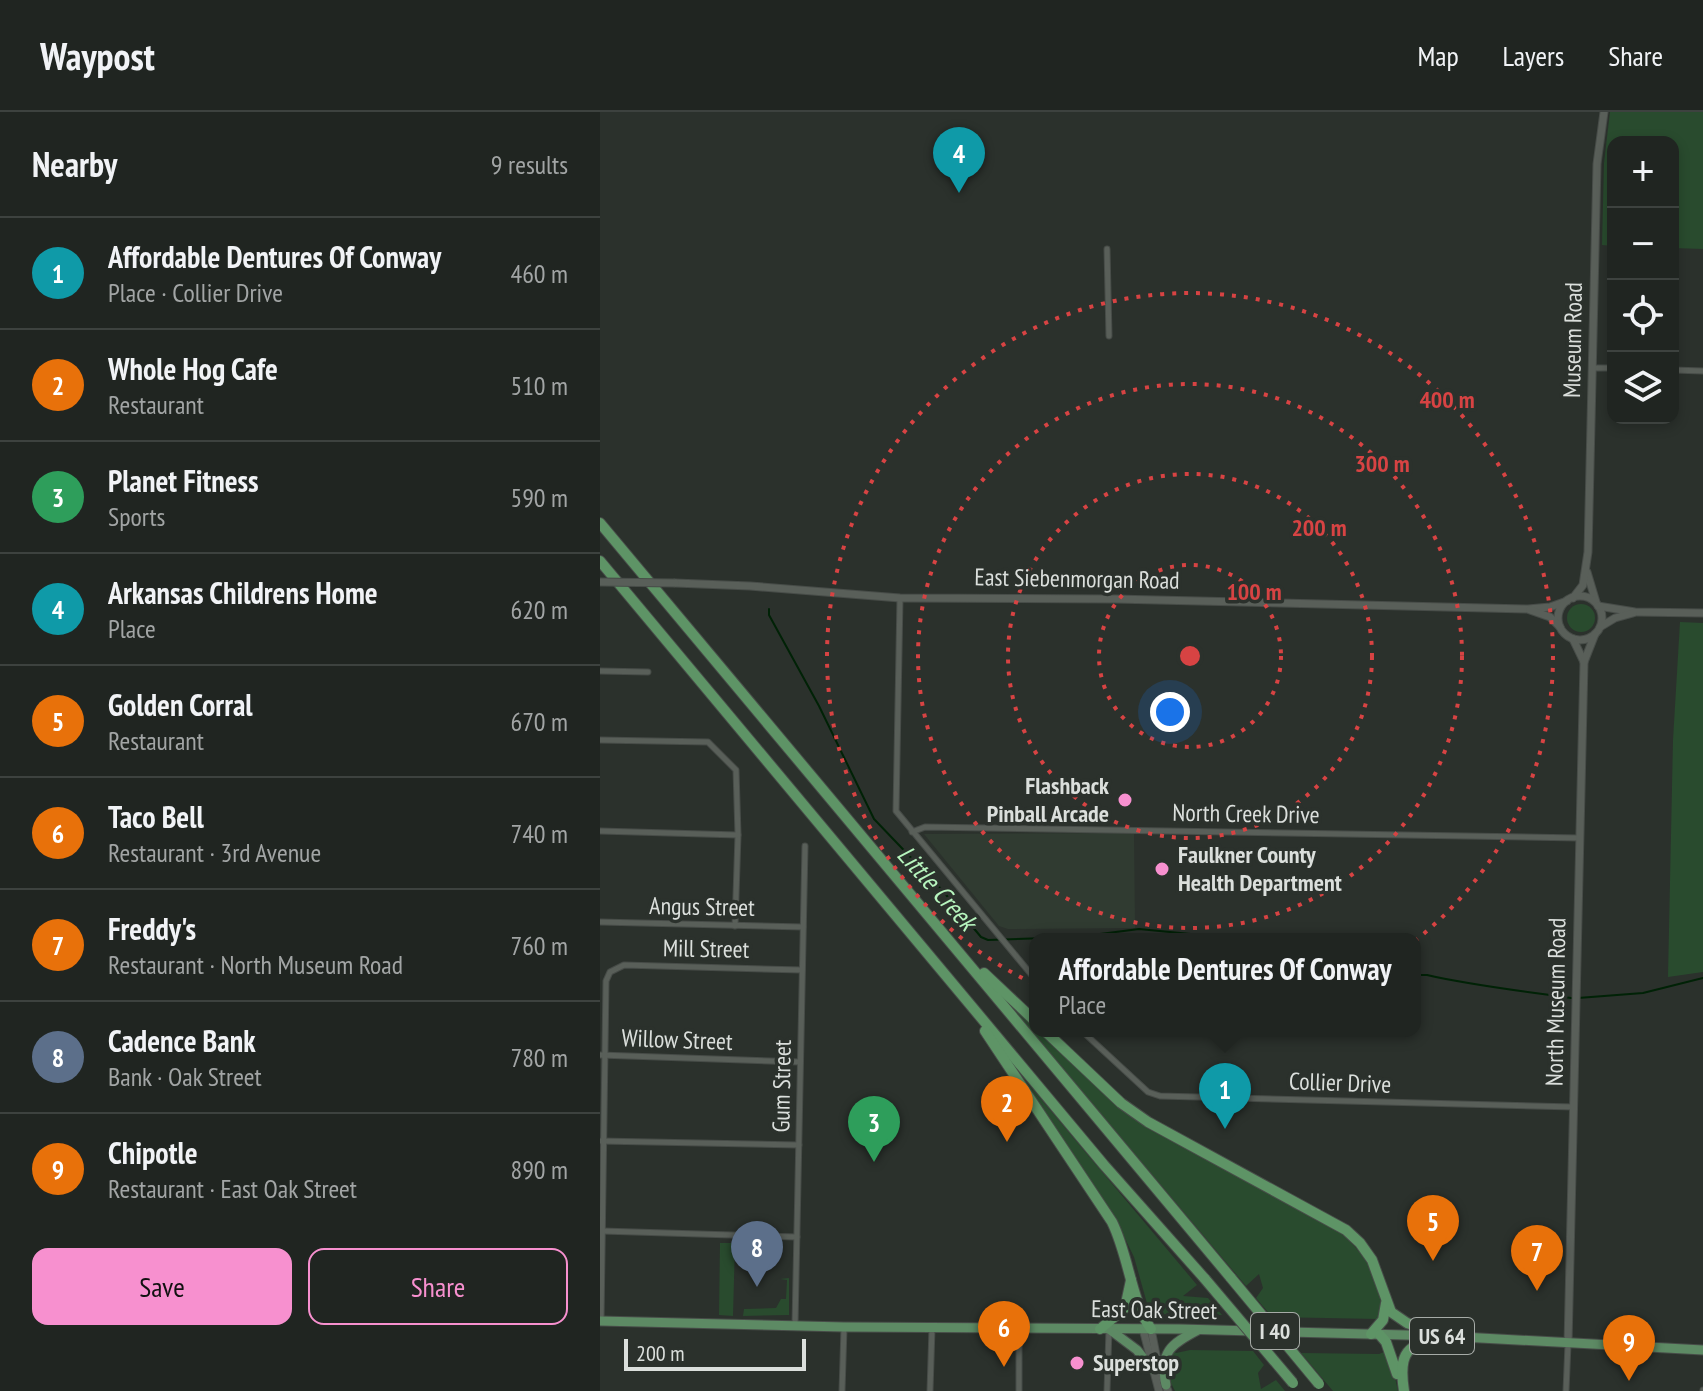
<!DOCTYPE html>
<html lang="en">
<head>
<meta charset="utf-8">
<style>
	body { margin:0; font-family:"PT Sans Narrow",sans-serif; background:#282d2a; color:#f1f3f6 }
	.controls { position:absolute; right:24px; top:24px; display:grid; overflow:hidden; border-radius:16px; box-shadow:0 4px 12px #0003 }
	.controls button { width:72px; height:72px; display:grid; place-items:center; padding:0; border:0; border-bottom:2px solid #3d423f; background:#202521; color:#f1f3f6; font:40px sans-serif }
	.scale { position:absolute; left:24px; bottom:20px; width:182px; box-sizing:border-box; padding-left:8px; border:4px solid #dbdfdc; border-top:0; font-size:22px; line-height:28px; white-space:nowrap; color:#dbdfdc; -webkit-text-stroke:6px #2b312c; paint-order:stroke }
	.you { position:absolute; left:570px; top:600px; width:28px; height:28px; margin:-20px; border:6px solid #fff; border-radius:50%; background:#1a73e8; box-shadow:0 0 0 12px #1a73e833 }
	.badge { display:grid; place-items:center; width:52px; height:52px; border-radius:50%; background:#f790cf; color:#fff; font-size:26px; font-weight:700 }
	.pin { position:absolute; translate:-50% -66px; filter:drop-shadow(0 2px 4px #0008) }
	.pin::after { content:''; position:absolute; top:42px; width:28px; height:24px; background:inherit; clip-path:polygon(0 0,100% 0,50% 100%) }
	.popup { position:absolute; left:429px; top:821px; width:392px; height:104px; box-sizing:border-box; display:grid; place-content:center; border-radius:16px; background:#202521; filter:drop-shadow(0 2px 6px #0005); font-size:26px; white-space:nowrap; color:#a2a5a5 }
	.popup b { font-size:30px; color:#f1f3f6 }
	.popup::after { content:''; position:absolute; left:50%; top:100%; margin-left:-16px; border:16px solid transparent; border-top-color:#202521 }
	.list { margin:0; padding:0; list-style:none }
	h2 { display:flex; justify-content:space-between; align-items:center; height:104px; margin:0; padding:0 32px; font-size:34px }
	h2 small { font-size:26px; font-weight:400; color:#a2a5a5 }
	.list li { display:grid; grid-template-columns:52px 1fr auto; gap:24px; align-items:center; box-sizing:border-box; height:112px; padding:0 32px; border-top:2px solid #3d423f }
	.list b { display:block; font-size:30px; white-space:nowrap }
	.list p { margin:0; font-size:26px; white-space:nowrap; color:#a2a5a5 }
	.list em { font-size:26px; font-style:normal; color:#a2a5a5 }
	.actions { display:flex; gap:16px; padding:24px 32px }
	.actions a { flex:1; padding:18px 0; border:2px solid #f790cf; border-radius:16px; text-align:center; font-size:28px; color:#f790cf }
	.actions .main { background:#f790cf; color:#111 }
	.icon { flex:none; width:44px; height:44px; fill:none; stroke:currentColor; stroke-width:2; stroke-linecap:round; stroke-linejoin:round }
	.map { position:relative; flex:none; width:1103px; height:1279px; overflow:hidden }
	header { display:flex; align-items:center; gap:48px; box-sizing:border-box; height:112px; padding:0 40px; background:#202521; border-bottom:2px solid #3d423f }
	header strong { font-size:38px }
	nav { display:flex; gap:44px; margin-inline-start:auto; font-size:28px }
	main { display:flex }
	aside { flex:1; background:#202521 }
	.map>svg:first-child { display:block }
</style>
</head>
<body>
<header>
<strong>Waypost</strong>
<nav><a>Map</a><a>Layers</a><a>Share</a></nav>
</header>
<main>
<aside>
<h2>Nearby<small>9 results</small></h2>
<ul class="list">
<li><span class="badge" style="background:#0f9aa8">1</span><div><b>Affordable Dentures Of Conway</b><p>Place · Collier Drive</p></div><em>460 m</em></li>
<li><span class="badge" style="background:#e8710a">2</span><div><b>Whole Hog Cafe</b><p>Restaurant</p></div><em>510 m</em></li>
<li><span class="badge" style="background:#2e9e5b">3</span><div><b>Planet Fitness</b><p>Sports</p></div><em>590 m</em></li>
<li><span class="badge" style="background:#0f9aa8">4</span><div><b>Arkansas Childrens Home</b><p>Place</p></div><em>620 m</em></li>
<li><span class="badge" style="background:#e8710a">5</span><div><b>Golden Corral</b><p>Restaurant</p></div><em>670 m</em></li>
<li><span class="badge" style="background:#e8710a">6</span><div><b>Taco Bell</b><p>Restaurant · 3rd Avenue</p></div><em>740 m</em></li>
<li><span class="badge" style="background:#e8710a">7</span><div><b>Freddy's</b><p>Restaurant · North Museum Road</p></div><em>760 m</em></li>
<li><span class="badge" style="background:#5c6f8a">8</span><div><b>Cadence Bank</b><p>Bank · Oak Street</p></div><em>780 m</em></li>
<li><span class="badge" style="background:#e8710a">9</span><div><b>Chipotle</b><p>Restaurant · East Oak Street</p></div><em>890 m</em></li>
</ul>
<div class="actions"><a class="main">Save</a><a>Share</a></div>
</aside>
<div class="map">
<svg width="1103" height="1279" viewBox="0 0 1103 1279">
	<rect width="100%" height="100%" fill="#2b312c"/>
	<polygon fill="#303b31" points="534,721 535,816 408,817 399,814 324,722"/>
	<g fill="#294b2e">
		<polygon points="1010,0 1103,0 1103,137 1073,136 1073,30 1013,30 1013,134 1002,133 1004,51"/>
		<circle cx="981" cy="506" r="14"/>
		<polygon points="1080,510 1103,511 1103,860 1068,865 1073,628"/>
		<path d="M402,885L435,916V919H438L510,987L547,1016L732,1114C760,1135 788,1169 779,1207L672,1205L656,1186L663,1176L659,1162L646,1174Z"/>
		<polygon points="410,950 597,1173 583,1184 608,1186 622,1203 550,1202 534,1145 515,1106 479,1056"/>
		<polygon points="120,1131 135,1131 133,1204 119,1203"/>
		<polygon points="189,1166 189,1203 143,1204 144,1197 176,1196 181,1187 186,1187 187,1168 180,1167"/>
		<path d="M572,1237L576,1241L590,1238L653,1239L664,1253L658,1261L661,1277L676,1268L685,1279H575C568,1267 564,1249 572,1237Z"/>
		<polygon points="789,1238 798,1279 733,1279 701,1241 779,1242"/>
	</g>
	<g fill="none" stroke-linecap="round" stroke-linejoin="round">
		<g stroke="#002206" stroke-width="2">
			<polyline points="169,497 169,503 219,594 274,707 342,778 381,825 388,828 477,825 539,817 642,827"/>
			<path d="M815,863H827C875,874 923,879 971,886"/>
			<polyline points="978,886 1043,881 1103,866"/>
		</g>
		<defs>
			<g id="minor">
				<polyline points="507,137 509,224"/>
				<polyline points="992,256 1013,256"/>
				<polyline points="1073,258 1103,259"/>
				<polyline points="300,486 296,699 435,867"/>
				<polyline points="0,559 48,560"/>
				<polyline points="0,628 108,630 136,658 138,723 135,814"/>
				<polyline points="0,719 138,723"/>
				<polyline points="312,720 325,715 980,726"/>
				<polyline points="0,810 203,815"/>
				<polyline points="482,919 548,980 560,984 974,995"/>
				<polyline points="0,943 200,950"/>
				<polyline points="0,1029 199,1033"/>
				<polyline points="2,1119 197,1125"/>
				<polyline points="1,1208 6,869 10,860 24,853 202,858"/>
				<polyline points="195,1213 205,734"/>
				<polyline points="242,1279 244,1216"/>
				<polyline points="330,1279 332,1216"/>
				<polyline points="419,1279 419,1217"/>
				<polyline points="507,1279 509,1217"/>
				<polyline points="966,1279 968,1232"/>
				<polyline points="1103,1279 1103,1278"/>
			</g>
			<g id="tertiary">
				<polyline points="987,460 996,490"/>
				<polyline points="75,471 150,474 300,486 515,487 928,497 950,495 967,489"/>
				<circle cx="980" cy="506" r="22"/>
				<polyline points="973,486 983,473 988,440 997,52 1004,0"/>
				<polyline points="998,494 1035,500 1103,501"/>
				<polyline points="930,498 950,505 960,515"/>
				<polyline points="1000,515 1015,506 1033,501"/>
				<polyline points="973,527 984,550"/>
				<polyline points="543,1217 559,1279"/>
				<polyline points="551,1217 559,1258 568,1279"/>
				<polyline points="968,1232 984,550 995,522"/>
			</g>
			<g id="trunk">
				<polyline points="0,1209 244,1215 580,1217 844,1224 1103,1238"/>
				<polyline points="509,1217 537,1238 552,1257"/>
				<path d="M566,1273C559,1240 571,1232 598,1218"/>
			</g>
			<g id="motorway">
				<polyline points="0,411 631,1166"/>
				<polyline points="0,449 504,1053 605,1167"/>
				<polyline points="384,861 435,909"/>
				<path d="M385,919L512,1110C529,1144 531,1189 551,1217"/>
				<polyline points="445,919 521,991 548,1010 746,1118 760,1131 772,1148 791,1200 807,1211 844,1224"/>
				<polyline points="500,1217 525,1196 531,1168"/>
				<polyline points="771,1222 783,1208 786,1191"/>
				<polyline points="780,1223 786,1230 797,1262"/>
				<path d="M804,1279C798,1240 806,1233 844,1224"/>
			</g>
		</defs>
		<use href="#minor" stroke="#474c48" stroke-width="7"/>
		<use href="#tertiary" stroke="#474c48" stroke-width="9"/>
		<use href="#trunk" stroke="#474c48" stroke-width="11"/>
		<use href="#motorway" stroke="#474c48" stroke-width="12"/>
		<use href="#minor" stroke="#595f59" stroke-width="5"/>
		<use href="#tertiary" stroke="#595f59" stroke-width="7"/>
		<use href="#trunk" stroke="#5d8a64" stroke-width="9"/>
		<use href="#motorway" stroke="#5e9466" stroke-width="10"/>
		<defs>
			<polyline id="tertiary-bridge" points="0,470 75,471"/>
			<g id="motorway-bridge">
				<polyline points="631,1166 719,1272"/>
				<polyline points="605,1167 693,1271"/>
			</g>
		</defs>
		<use href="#tertiary-bridge" stroke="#474c48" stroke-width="9" stroke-linecap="butt"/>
		<use href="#motorway-bridge" stroke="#474c48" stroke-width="12" stroke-linecap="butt"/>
		<use href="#tertiary-bridge" stroke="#595f59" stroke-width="7"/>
		<use href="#motorway-bridge" stroke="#5e9466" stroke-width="10"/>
	</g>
	<g fill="none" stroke="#d74343" stroke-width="4" stroke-dasharray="4 8">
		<circle cx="590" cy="544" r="91"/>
		<circle cx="590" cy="544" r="182"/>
		<circle cx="590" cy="544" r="272"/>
		<circle cx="590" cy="544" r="363"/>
	</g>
	<g fill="#f790cf" stroke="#2b312c" stroke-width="3">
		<circle cx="525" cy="688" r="8"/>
		<circle cx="562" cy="757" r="8"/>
		<circle cx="477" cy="1251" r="8"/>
	</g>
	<g text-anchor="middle" stroke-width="7" stroke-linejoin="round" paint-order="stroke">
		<g fill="#2b312c" stroke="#a6aba7" stroke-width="2">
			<rect x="651" y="1201" width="48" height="36" rx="6"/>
			<rect x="810" y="1206" width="64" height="36" rx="6"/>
		</g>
		<g font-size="22" font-weight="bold" fill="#dbdfdc">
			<text x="675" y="1227">I 40</text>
			<text x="842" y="1232">US 64</text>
		</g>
		<g font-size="24" fill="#dbdfdc" stroke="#2b312c">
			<text transform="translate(973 228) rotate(-89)" y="8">Museum Road</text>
			<text transform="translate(477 467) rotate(1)" y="8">East Siebenmorgan Road</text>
			<text transform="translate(646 702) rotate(1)" y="8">North Creek Drive</text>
			<text transform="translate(102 795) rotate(1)" y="8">Angus Street</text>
			<text transform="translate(106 837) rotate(1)" y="8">Mill Street</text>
			<text transform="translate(956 890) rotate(-89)" y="8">North Museum Road</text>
			<text transform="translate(77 928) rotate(2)" y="8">Willow Street</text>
			<text transform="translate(740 971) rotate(2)" y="8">Collier Drive</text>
			<text transform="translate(182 974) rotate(-89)" y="8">Gum Street</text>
			<text transform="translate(554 1198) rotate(1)" y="8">East Oak Street</text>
		</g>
		<g font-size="24" font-weight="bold" fill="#dbdfdc" stroke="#2b312c" text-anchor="start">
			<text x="509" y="682" text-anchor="end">Flashback<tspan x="509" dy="28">Pinball Arcade</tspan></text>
			<text x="578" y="751">Faulkner County<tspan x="578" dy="28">Health Department</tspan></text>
			<text x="493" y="1259">Superstop</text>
		</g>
		<g font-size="26" font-style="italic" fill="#b7f5be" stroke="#2b312c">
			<text transform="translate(337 776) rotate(48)" y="9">Little Creek</text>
		</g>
	</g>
	<circle cx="590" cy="544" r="12" fill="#d74343" stroke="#2b312c" stroke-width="4"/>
	<g font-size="24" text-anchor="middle" font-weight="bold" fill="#d74343" stroke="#2b312c" stroke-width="7" stroke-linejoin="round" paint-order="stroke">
		<text x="847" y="296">400 m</text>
		<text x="782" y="360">300 m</text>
		<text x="719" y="424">200 m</text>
		<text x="654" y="488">100 m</text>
	</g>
</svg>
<div class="controls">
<button>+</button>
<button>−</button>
<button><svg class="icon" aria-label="locate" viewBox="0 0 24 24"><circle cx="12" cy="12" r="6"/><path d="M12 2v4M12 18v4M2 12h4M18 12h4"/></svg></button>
<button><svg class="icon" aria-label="layers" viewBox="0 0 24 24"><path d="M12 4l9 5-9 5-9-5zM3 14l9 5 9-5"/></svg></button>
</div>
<div class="scale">200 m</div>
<div class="you"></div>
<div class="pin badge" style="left:625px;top:1017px;background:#0f9aa8">1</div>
<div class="popup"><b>Affordable Dentures Of Conway</b>Place</div>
<div class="pin badge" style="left:407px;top:1030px;background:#e8710a">2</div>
<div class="pin badge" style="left:274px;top:1050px;background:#2e9e5b">3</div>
<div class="pin badge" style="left:359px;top:81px;background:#0f9aa8">4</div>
<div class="pin badge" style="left:833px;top:1149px;background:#e8710a">5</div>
<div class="pin badge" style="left:404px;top:1255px;background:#e8710a">6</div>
<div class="pin badge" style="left:937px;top:1179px;background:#e8710a">7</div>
<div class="pin badge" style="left:157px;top:1175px;background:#5c6f8a">8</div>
<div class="pin badge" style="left:1029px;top:1269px;background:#e8710a">9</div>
</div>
</main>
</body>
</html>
